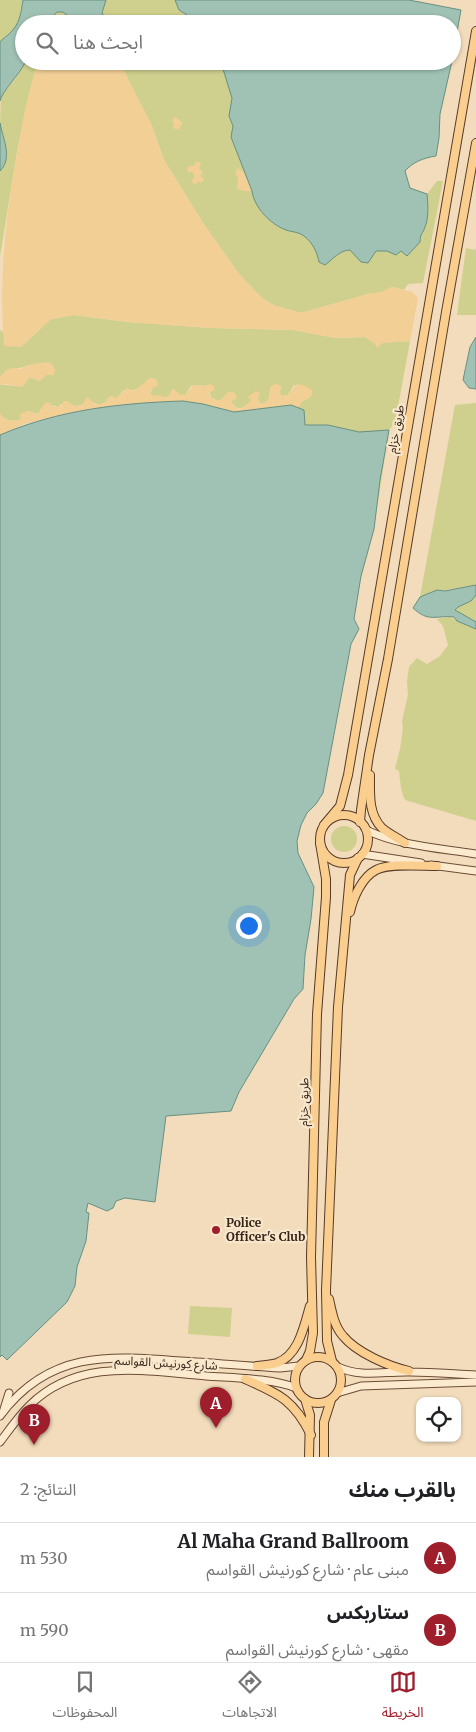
<!DOCTYPE html>
<html lang="ar">
<head>
<meta charset="utf-8">
<style>
	body { margin:0; font-family:Merriweather,"Noto Sans Arabic",serif; background:#f2f2f2; color:#202124; direction:rtl }
	.controls { position:absolute; right:15px; bottom:15px; display:grid; overflow:hidden; border-radius:10px; box-shadow:0 1px 4px #0004 }
	.controls button { width:45px; height:45px; display:grid; place-items:center; padding:0; border:0; border-bottom:1px solid #e0e0e0; background:#fff; color:#202124; font:25px sans-serif }
	.you { position:absolute; left:248px; top:925px; width:18px; height:18px; margin:-12px; border:4px solid #fff; border-radius:50%; background:#1a73e8; box-shadow:0 0 0 8px #1a73e833 }
	.badge { display:grid; place-items:center; width:32px; height:32px; border-radius:50%; background:#9e1e2c; color:#fff; font-size:16px; font-weight:700 }
	.pin { position:absolute; translate:-50% -41px; filter:drop-shadow(0 1px 2px #0008) }
	.pin::after { content:''; position:absolute; top:26px; width:18px; height:15px; background:inherit; clip-path:polygon(0 0,100% 0,50% 100%) }
	.list { margin:0; padding:0; list-style:none }
	h2 { display:flex; justify-content:space-between; align-items:center; height:65px; margin:0; padding:0 20px; font-size:21px }
	h2 small { font-size:16px; font-weight:400; color:#757577 }
	.list li { display:grid; grid-template-columns:32px 1fr auto; gap:15px; align-items:center; box-sizing:border-box; height:70px; padding:0 20px; border-top:1px solid #e0e0e0 }
	.list b { display:block; font-size:19px; white-space:nowrap }
	.list p { margin:0; font-size:16px; white-space:nowrap; color:#757577 }
	.list em { font-size:16px; font-style:normal; color:#757577 }
	.icon { flex:none; width:28px; height:28px; fill:none; stroke:currentColor; stroke-width:2; stroke-linecap:round; stroke-linejoin:round }
	.map { position:relative; flex:none; width:476px; height:1457px; overflow:hidden; direction:ltr }
	.search { position:absolute; background:#fff; box-shadow:0 1px 4px #0004; left:15px; right:15px; top:15px; height:55px; display:flex; align-items:center; gap:12px; box-sizing:border-box; padding:0 18px; border-radius:28px; color:#757577; font-size:19px }
	.sheet { height:205px; background:#fff }
	nav { display:flex; justify-content:space-around; align-items:center; box-sizing:border-box; height:70px; border-top:1px solid #e0e0e0; background:#fff; font-size:14px; color:#757577 }
	nav a { display:grid; justify-items:center; gap:2px }
	nav .on { color:#9e1e2c }
	.map>svg:first-child { display:block }
</style>
</head>
<body>
<div class="map">
<svg width="476" height="1457" viewBox="0 0 476 1457">
	<rect width="100%" height="100%" fill="#f2dcbb"/>
	<g fill="#cfd08e">
		<path d="M0,0H23C21,13 20,24 9,34C6,37 3,38 0,42Z"/>
		<path d="M106,0H200L190,24H134L130,20C116,23 112,29 102,13Z"/>
		<polygon points="57,12 63,12 78,24 46,24"/>
		<polygon points="26,61 38,61 18,146 0,257 0,171 2,169 5,142 0,123 1,96 15,79"/>
		<path d="M111,61H241L395,191L452,61L440,114L439,138L436,156C423,158 413,162 405,171L410,188L427,194L437,181H443L423,283L408,284L404,290L392,287L382,292L368,294L301,313L273,305L261,297L239,274L203,223L164,160L152,126L122,67Z"/>
		<polygon points="476,247 476,315 457,315 466,248 475,250"/>
		<path d="M74,315L128,322L210,328L293,330L336,338L365,337L374,343L410,341L395,423L389,430L374,529L360,582L356,605L0,435L234,412L302,402C306,397 312,400 312,391L294,385L288,395L281,396L277,384L270,387C270,395 270,402 261,404L258,399V398L248,397L251,400C246,408 237,413 231,401L233,399L226,394C223,402 218,402 211,397L208,385L205,386L200,385L191,386L185,395C173,394 160,402 150,394L153,387L148,379C142,388 134,392 124,390L117,398H108L106,402L99,405L92,402L77,406L63,403L58,407L45,403L38,414L28,411L23,414L21,420C13,422 5,421 0,414V385C7,384 15,387 21,386C25,385 27,379 30,377L37,380L43,378L46,374L28,365C15,372 11,364 0,377V330L21,347L51,319Z"/>
		<path d="M476,403V585C457,589 438,590 420,597L455,405Z"/>
		<polygon points="476,595 476,622 455,611 458,607 471,601"/>
		<path d="M450,617L476,629V821L405,800C401,792 400,781 399,771L395,769L400,749L403,728L402,721L408,695L407,681L409,667L417,658L427,664L440,656L448,645L443,626L437,619Z"/>
		<circle cx="344" cy="839" r="13"/>
		<polygon points="190,1306 232,1308 230,1337 188,1334"/>
	</g>
	<g fill="#f1cf95">
		<path d="M38,61H111L122,67L152,126L164,160L203,223L239,274L261,297L273,305L301,313L368,294L381,292L392,287L412,292L418,298L410,341L383,343L377,348L374,343L365,337L336,338L293,330L210,328L128,322L74,315L51,319L21,347L4,346C0,295 3,242 11,191C18,148 24,103 38,61Z"/>
		<polygon points="175,117 182,122 182,124 178,130 173,128 174,124 172,120"/>
		<polygon points="196,162 200,162 201,164 199,168 203,173 200,176 204,179 203,182 198,182 195,185 191,181 195,177 192,172 188,172 187,170 189,166 194,166"/>
		<polygon points="238,168 245,173 252,191 244,191 237,189 238,178 235,173"/>
		<polygon points="45,362 51,363 55,369 54,375 46,375 40,381 30,377 22,387 7,384 0,385 0,377 6,370 12,368 21,369 28,365"/>
		<path d="M150,378H154L158,382L157,387H153L150,392L152,396L158,395L167,398L172,390L174,389L179,394L185,395L194,385L205,386L210,384L215,387L213,391L209,392C210,398 215,401 221,400L228,392H233L237,396L236,399L231,401C238,416 245,406 251,400L248,397L256,391L260,393L258,399L261,404C271,402 269,395 270,387C274,384 278,383 282,387L280,391L281,396L288,395L297,384L303,385L311,389L312,394L308,399L303,400L298,408L291,405L234,412L203,404L183,401L111,406L51,417L24,424L0,435V413C4,421 13,422 21,419L20,414L28,411L38,414L45,403L48,402L54,407L61,406L64,401H68C72,406 78,408 83,404L86,398H89L94,404L99,405L106,402L110,396L117,398L127,388L134,391Z"/>
	</g>
	<g fill="#a0c2b4" stroke="#679082">
		<path d="M23,0H106L102,13L107,21L112,24H78L63,12H57L46,24H24V61H26C20,74 2,91 0,101V42C3,38 6,37 9,34C20,24 21,13 23,0Z"/>
		<polygon points="175,0 409,0 461,10 452,59 452,24 189,24 187,15 179,10"/>
		<path d="M218,61H452L440,114L439,138L436,156C423,158 413,162 405,171L410,188L427,194C428,204 429,217 425,227C423,234 420,233 420,242L407,256L401,251L396,255L387,251H376L368,263L361,262L350,250C340,250 333,259 325,265L319,262C317,252 313,243 304,236C299,232 292,232 286,230C270,224 254,207 252,191L231,137L233,126L229,116L232,98L223,69Z"/>
		<path d="M0,123C3,139 13,158 0,171Z"/>
		<polygon points="476,337 476,389 469,388 463,380 470,347"/>
		<path d="M183,401L203,404L234,412L291,405L304,410L305,425H328L359,432L389,430L380,480L374,529L361,576L354,619L359,629L351,644L323,793L316,804L307,813L301,825L297,841L298,853L314,887L311,919L305,955L303,989L294,999L239,1092L231,1111L166,1116L155,1202L125,1198L116,1201L113,1208L107,1211L88,1203L86,1212L89,1213L86,1241L77,1267L75,1286L67,1302L7,1360L2,1355L0,1357V435C58,410 120,403 183,401Z"/>
		<path d="M476,585V595L471,601L458,607L455,610L476,622V629L457,621L454,617C436,615 429,623 413,608L420,597L437,590L445,591Z"/>
	</g>
	<g fill="none" stroke-linecap="round" stroke-linejoin="round">
		<defs>
			<g id="secondary">
				<path d="M366,830C400,846 439,848 476,854"/>
				<polyline points="362,854 421,863"/>
				<polyline points="431,865 476,871"/>
				<path d="M338,1367C361,1378 385,1371 410,1372C432,1372 454,1374 476,1375"/>
				<polyline points="337,1393 361,1386 476,1382"/>
				<polyline points="4,1409 9,1393"/>
				<path d="M0,1416C48,1351 108,1355 181,1361C214,1363 247,1366 280,1368L299,1366"/>
				<path d="M0,1442C9,1430 18,1417 29,1406C78,1357 143,1371 206,1376C232,1378 272,1378 296,1388"/>
			</g>
			<g id="primary">
				<path d="M370,775C370,793 368,814 382,828C389,834 398,838 405,843"/>
				<circle cx="344" cy="839" r="24"/>
				<polyline points="360,822 361,810 369,755 388,659 446,312 476,143"/>
				<polyline points="324,825 340,806 348,775 476,31"/>
				<path d="M350,912C353,898 362,877 376,870C389,863 421,866 437,866"/>
				<path d="M329,1299C332,1312 334,1326 343,1336C357,1353 388,1366 409,1371"/>
				<circle cx="318" cy="1380" r="23"/>
				<polyline points="306,1360 310,1351 313,1333 311,1257 317,1014 326,897 326,879 320,843"/>
				<polyline points="332,1361 327,1341 326,1290 338,1007 350,875 358,858"/>
				<path d="M257,1366C263,1365 271,1365 277,1363C299,1355 304,1326 310,1306"/>
				<path d="M245,1379C279,1394 294,1400 311,1435"/>
				<polyline points="305,1399 310,1415 309,1457"/>
				<polyline points="324,1457 324,1422 331,1400"/>
			</g>
		</defs>
		<use href="#secondary" stroke="#6c4c37" stroke-width="9"/>
		<use href="#primary" stroke="#573a29" stroke-width="10"/>
		<use href="#secondary" stroke="#fceacf" stroke-width="7"/>
		<use href="#primary" stroke="#face8e" stroke-width="8"/>
	</g>
	<circle fill="#9e1e2c" stroke="#f8e7cb" stroke-width="2" cx="216" cy="1230" r="5"/>
	<g text-anchor="middle" stroke-width="4.5" stroke-linejoin="round" paint-order="stroke">
		<g font-size="12" fill="#38251a" stroke="#f8e7cb">
			<text transform="translate(396 429) rotate(-80)" y="4">طريق خزام</text>
			<text transform="translate(304 1102) rotate(-89)" y="4">طريق خزام</text>
			<text transform="translate(166 1363) rotate(3)" y="4">شارع كورنيش القواسم</text>
		</g>
		<g font-size="12" font-weight="bold" fill="#38251a" stroke="#f8e7cb" text-anchor="start">
			<text x="226" y="1227">Police<tspan x="226" dy="14">Officer's Club</tspan></text>
		</g>
	</g>
</svg>
<div class="controls">
<button><svg class="icon" aria-label="locate" viewBox="0 0 24 24"><circle cx="12" cy="12" r="6"/><path d="M12 2v4M12 18v4M2 12h4M18 12h4"/></svg></button>
</div>
<div class="you"></div>
<div class="pin badge" style="left:216px;top:1428px">A</div>
<div class="pin badge" style="left:34px;top:1445px">B</div>
<div class="search"><svg class="icon" aria-label="search" viewBox="0 0 24 24"><circle cx="10" cy="10" r="6"/><path d="M15 15l6 6"/></svg>ابحث هنا</div>
</div>
<section class="sheet">
<h2>بالقرب منك<small>النتائج: 2</small></h2>
<ul class="list">
<li><span class="badge">A</span><div><b>Al Maha Grand Ballroom</b><p>مبنى عام · شارع كورنيش القواسم</p></div><em>530 m</em></li>
<li><span class="badge">B</span><div><b>ستاربكس</b><p>مقهى · شارع كورنيش القواسم</p></div><em>590 m</em></li>
</ul>
</section>
<nav>
<a class="on"><svg class="icon" aria-label="map" viewBox="0 0 24 24"><path d="M3 6l6-2 6 2 6-2v14l-6 2-6-2-6 2zM9 4v14M15 6v14"/></svg>الخريطة</a>
<a><svg class="icon" aria-label="directions" viewBox="0 0 24 24"><path d="M12 3l9 9-9 9-9-9zM9 14v-3h6M13 9l2 2-2 2"/></svg>الاتجاهات</a>
<a><svg class="icon" aria-label="saved" viewBox="0 0 24 24"><path d="M7 4h10v16l-5-4-5 4z"/></svg>المحفوظات</a>
</nav>
</body>
</html>
